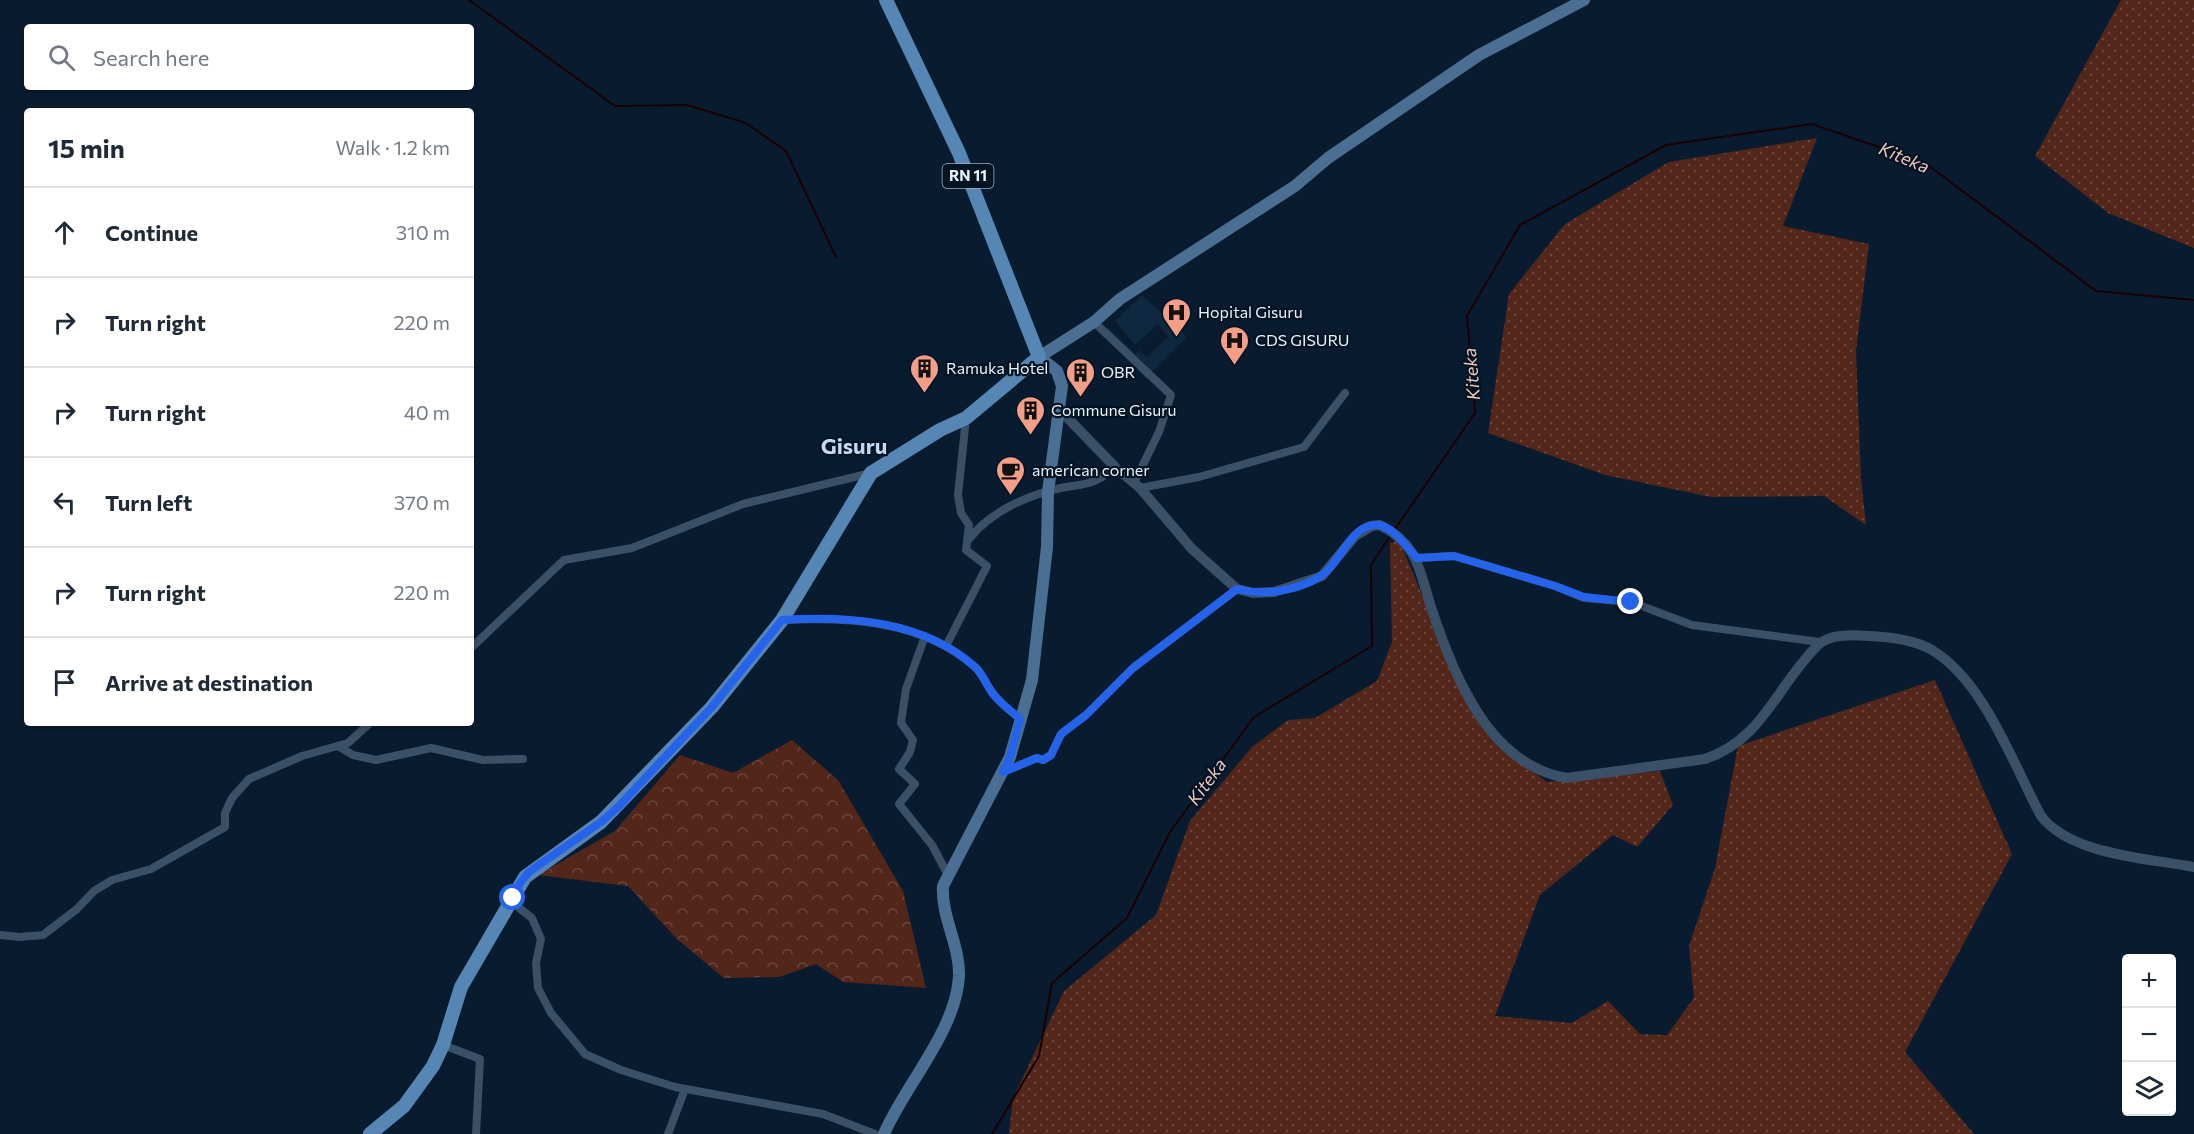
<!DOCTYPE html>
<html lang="en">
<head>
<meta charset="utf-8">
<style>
	body { margin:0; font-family:Commissioner,sans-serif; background:#f6f6f7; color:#1f2937 }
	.controls { position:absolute; right:18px; bottom:18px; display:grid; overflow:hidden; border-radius:6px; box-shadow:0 2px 4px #0004 }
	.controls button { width:54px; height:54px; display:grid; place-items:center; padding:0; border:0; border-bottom:2px solid #e0e1e3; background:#fff; color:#1f2937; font:30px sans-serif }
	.stop { position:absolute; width:18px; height:18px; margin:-14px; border:4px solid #2563eb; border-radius:50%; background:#fff }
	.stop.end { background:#2563eb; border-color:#fff; box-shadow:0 2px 6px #0008 }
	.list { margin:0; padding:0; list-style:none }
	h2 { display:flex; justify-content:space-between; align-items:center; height:78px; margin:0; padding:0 24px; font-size:26px }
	h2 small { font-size:20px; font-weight:400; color:#747a83 }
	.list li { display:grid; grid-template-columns:39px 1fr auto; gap:18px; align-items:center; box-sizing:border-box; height:90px; padding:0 24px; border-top:2px solid #e0e1e3 }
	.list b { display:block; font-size:22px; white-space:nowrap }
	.list em { font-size:20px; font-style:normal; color:#747a83 }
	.icon { flex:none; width:33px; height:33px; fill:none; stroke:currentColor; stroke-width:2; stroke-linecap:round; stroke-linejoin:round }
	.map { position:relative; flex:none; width:2194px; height:1134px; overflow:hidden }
	.search { position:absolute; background:#fff; box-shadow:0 2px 4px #0004; left:24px; top:24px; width:450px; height:66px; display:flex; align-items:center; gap:15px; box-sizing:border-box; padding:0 21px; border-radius:6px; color:#747a83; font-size:22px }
	.panel { position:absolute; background:#fff; box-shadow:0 2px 4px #0004; left:24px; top:108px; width:450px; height:618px; border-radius:6px }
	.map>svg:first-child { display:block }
</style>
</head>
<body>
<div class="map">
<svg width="2194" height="1134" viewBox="0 0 2194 1134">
	<defs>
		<pattern id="grass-dots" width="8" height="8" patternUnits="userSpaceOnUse" patternTransform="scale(1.5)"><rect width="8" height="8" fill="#53261a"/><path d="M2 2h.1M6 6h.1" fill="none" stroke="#6c463c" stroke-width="1.8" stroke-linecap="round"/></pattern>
		<pattern id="forest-crowns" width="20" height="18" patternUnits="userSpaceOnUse" patternTransform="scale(1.5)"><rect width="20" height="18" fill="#53261a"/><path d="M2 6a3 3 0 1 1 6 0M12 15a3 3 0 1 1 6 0" fill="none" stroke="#6c463c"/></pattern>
	</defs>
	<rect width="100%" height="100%" fill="#091c2f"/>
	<polygon fill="#0e283f" points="1142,295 1187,337 1146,378 1102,333 1109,328 1135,354 1139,350 1147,357 1168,337 1158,324 1135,345 1115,321"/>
	<g fill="url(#grass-dots)">
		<polygon points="2121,0 2194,0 2194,248 2108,213 2035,156"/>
		<polygon points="1817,138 1783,226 1869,244 1856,351 1861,478 1866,525 1824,496 1711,497 1605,475 1488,433 1509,294 1565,224 1669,162"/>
		<polygon points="1399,540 1441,640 1508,754 1547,782 1660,771 1673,805 1637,847 1613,835 1540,895 1495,1016 1572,1023 1608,1001 1640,1034 1667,1035 1694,998 1689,946 1715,868 1738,746 1935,680 2012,854 1905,1052 1974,1134 1009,1134 1013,1098 1064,991 1156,915 1190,821 1252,747 1288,720 1315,718 1377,681 1392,642 1390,543"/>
	</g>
	<polygon fill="url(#forest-crowns)" points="792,740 838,780 903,891 926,988 843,982 816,964 779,977 724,978 677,939 628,886 538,875 615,831 680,755 733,773"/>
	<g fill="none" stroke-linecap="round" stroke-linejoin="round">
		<g stroke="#1a0000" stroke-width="2">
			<polyline points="469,0 615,106 687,105 746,123 786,151 836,257"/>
			<polyline points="1395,529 1475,413 1467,316 1520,225 1666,145 1812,124 1925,163 2096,291 2194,300"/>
			<polyline points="992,1134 1039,1056 1052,983 1127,918 1170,832 1254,717 1372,646 1371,565 1390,536"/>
		</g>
		<g stroke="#3a5067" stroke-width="8">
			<polyline points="1094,322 1171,395 1159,432 1134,483"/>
			<polyline points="1140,488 1199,477 1304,447 1345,393"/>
			<path d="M969,539C991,511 1028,495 1061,488C1081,484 1097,485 1111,469L1116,468"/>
			<polyline points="1417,558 1454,556 1555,586 1584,598 1631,602 1692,625 1820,642"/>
			<path d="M782,620C848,617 922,620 975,667C983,674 986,685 993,693C1000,703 1011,711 1020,719"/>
			<polyline points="925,636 906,689 901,723 913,740 910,752 899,769 915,784 899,804 932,845 948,875"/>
			<polyline points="946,646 987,566 966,550 969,525 961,513 958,495 966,418"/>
			<polyline points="471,648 564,560 632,548 743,504 871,473"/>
			<polyline points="338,746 353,755 376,760 431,748 483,760 523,759"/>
			<polyline points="1003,772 1037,758 1043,760 1051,755 1061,734 1086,715 1133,668 1237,589"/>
			<polyline points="513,898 519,908 532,918 541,939 536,963 538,988 551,1013 585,1054 621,1070 675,1087 823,1114 875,1134"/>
			<polyline points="0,935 19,937 43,935 77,909 94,891 112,880 151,869 225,827 225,813 232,798 249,779 302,756 348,743 370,723"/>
			<polyline points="443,1045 480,1059 476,1134"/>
			<polyline points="668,1134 685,1089"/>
		</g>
		<path stroke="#3a5067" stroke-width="10" d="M1058,408L1116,468L1140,488L1192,549L1237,589L1253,593L1274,592L1322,576L1355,536L1372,526L1380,525C1419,545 1419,570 1431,607C1453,674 1488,765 1567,778L1705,759C1763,740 1777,685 1818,645C1830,633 1855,635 1870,636C1890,637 1915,640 1932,650C1984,681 2013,764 2041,816C2071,855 2147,858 2194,867"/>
		<path stroke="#4a6f92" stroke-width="12" d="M884,1134C905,1085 956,1031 959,976C960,945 941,917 943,886L1010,757L1032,680L1047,547L1048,492L1062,386L1057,371L1039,357L1094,322L1120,299L1295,186L1328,158L1479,55L1584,0"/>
		<polyline stroke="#5686b4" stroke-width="14" points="370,1134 404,1106 433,1066 443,1045 461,987 525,877 601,822 712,707 782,620 871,473 940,430 966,418 1039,357 959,153 886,0"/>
	</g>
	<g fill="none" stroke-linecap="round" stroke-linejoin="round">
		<path stroke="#2563eb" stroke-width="8" d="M513,898L520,883L529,872L601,822L618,807L712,707L782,620C848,616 923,620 975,667C983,674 986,685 993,694C1000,703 1011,711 1020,719L1010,757L1003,772L1037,758L1043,760L1051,755L1061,734L1086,715L1133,668L1237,589C1264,596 1297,591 1321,576C1340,564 1352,521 1379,525C1394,528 1407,547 1417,558L1454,556L1555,586L1584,597L1631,602"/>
	</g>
	<defs>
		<symbol id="hospital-pin" viewBox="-11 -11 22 30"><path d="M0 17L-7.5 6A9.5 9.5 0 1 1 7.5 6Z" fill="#f49e87" stroke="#021324"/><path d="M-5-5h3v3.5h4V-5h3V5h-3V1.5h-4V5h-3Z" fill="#111"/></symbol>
		<symbol id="building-pin" viewBox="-11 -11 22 30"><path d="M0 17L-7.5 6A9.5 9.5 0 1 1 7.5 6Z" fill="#f49e87" stroke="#021324"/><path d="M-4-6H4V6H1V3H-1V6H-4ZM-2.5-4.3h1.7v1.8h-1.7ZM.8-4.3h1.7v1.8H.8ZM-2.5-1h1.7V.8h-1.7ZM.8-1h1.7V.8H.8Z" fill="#111"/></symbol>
		<symbol id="cafe-pin" viewBox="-11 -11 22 30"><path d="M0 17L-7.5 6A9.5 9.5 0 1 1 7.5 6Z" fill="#f49e87" stroke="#021324"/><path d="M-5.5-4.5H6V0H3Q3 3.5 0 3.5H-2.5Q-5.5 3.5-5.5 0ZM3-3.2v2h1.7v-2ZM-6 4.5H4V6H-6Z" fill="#111"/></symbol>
	</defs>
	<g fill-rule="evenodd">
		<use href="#hospital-pin" x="1160" y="296" width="33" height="45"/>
		<use href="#hospital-pin" x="1218" y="324" width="33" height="45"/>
		<use href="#building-pin" x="908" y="352" width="33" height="45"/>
		<use href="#building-pin" x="1064" y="356" width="33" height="45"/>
		<use href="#building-pin" x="1014" y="394" width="33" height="45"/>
		<use href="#cafe-pin" x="994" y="454" width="33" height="45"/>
	</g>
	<g text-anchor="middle" stroke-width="4.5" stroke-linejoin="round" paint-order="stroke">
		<rect fill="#021324" stroke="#a3afbb" stroke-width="1.5" x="942.5" y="164" width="51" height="24" rx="4.5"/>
		<g font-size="15" font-weight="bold" fill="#e8f2fc">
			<text x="968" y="181">RN 11</text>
		</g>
		<g font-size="16" fill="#e8f2fc" stroke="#021324" text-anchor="start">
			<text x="1198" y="318">Hopital Gisuru</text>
			<text x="1255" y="346">CDS GISURU</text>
			<text x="946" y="374">Ramuka Hotel</text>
			<text x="1101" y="378">OBR</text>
			<text x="1051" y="416">Commune Gisuru</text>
			<text x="1032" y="476">american corner</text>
		</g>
		<g font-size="18" font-style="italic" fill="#f3c6ba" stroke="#021324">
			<text transform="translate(1904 158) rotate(23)" y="6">Kiteka</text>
			<text transform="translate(1472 374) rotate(-95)" y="6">Kiteka</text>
			<text transform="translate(1207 782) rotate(-54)" y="6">Kiteka</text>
		</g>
		<g font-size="22" font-weight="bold" fill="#c1daf3" stroke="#021324">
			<text x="854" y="454">Gisuru</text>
		</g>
	</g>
</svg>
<div class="controls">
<button>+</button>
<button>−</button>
<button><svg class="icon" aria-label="layers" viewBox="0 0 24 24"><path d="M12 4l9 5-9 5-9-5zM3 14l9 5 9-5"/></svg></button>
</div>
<div class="stop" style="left:513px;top:898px"></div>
<div class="stop end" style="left:1631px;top:602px"></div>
<div class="search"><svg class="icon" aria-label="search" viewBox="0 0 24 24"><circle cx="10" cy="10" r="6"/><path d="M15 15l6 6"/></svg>Search here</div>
<section class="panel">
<h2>15 min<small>Walk · 1.2 km</small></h2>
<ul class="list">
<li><svg class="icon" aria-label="ahead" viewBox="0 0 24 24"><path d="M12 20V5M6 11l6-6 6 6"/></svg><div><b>Continue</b></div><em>310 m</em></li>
<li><svg class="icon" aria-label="right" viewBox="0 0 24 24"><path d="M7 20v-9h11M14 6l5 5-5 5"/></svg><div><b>Turn right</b></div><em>220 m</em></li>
<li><svg class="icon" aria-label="right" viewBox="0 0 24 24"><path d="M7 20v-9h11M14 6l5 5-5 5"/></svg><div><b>Turn right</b></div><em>40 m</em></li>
<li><svg class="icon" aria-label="left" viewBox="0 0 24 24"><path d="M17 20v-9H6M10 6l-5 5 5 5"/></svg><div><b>Turn left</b></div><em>370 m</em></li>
<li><svg class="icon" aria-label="right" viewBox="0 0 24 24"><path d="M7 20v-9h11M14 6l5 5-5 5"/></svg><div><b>Turn right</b></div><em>220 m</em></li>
<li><svg class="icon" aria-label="arrive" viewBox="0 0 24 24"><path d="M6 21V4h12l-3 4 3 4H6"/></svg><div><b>Arrive at destination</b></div></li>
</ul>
</section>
</div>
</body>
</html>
